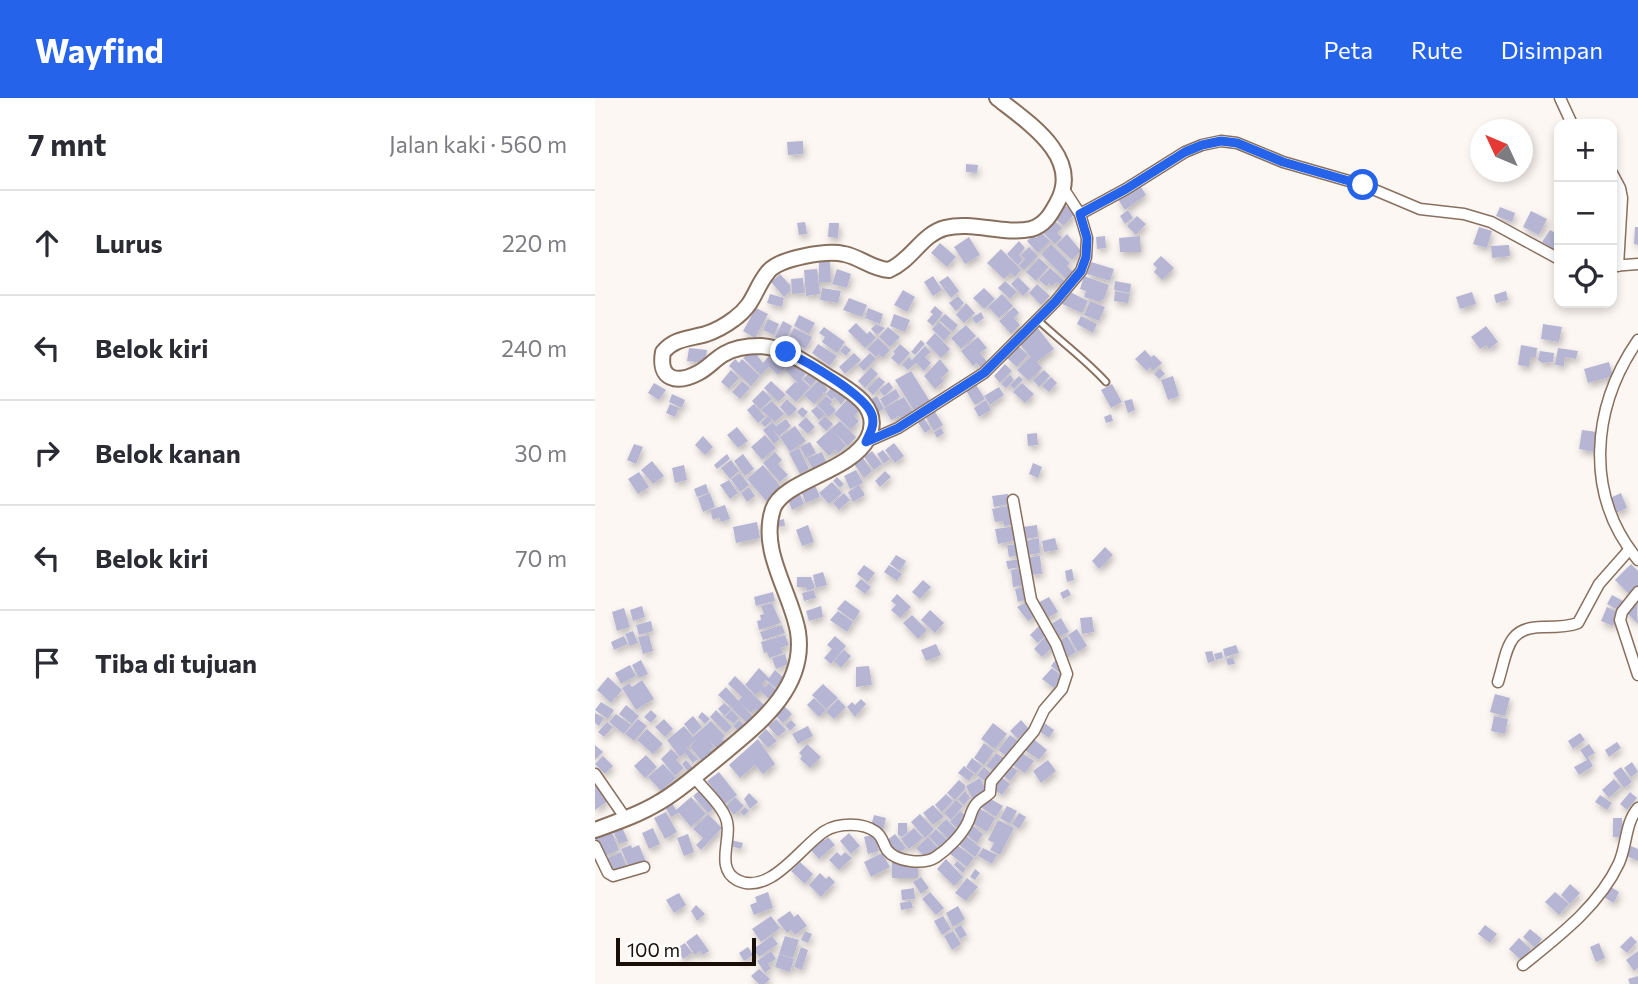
<!DOCTYPE html>
<html lang="id">
<head>
<meta charset="utf-8">
<style>
	body { margin:0; font-family:Commissioner,sans-serif; background:#f7f7f7; color:#2b2b33 }
	.controls { position:absolute; right:21px; top:21px; display:grid; overflow:hidden; border-radius:14px; box-shadow:0 4px 10px #0003 }
	.controls button { width:63px; height:63px; display:grid; place-items:center; padding:0; border:0; border-bottom:2px solid #e1e1e2; background:#fff; color:#2b2b33; font:35px sans-serif }
	.compass { position:absolute; left:875px; top:21px; width:63px; height:63px; border-radius:50%; background:#fff; box-shadow:0 4px 10px #0003; rotate:314deg }
	.scale { position:absolute; left:21px; bottom:18px; width:140px; box-sizing:border-box; padding-left:7px; border:4px solid #190f09; border-top:0; font-size:19px; line-height:24px; white-space:nowrap; color:#190f09; -webkit-text-stroke:5px #fff; paint-order:stroke }
	.stop { position:absolute; width:21px; height:21px; margin:-16px; border:5px solid #2563eb; border-radius:50%; background:#fff }
	.stop.end { background:#2563eb; border-color:#fff; box-shadow:0 2px 7px #0008 }
	.list { margin:0; padding:0; list-style:none }
	h2 { display:flex; justify-content:space-between; align-items:center; height:91px; margin:0; padding:0 28px; font-size:30px }
	h2 small { font-size:23px; font-weight:400; color:#7c7c81 }
	.list li { display:grid; grid-template-columns:46px 1fr auto; gap:21px; align-items:center; box-sizing:border-box; height:105px; padding:0 28px; border-top:2px solid #e1e1e2 }
	.list b { display:block; font-size:26px; white-space:nowrap }
	.list em { font-size:23px; font-style:normal; color:#7c7c81 }
	.icon { flex:none; width:38px; height:38px; fill:none; stroke:currentColor; stroke-width:2; stroke-linecap:round; stroke-linejoin:round }
	.map { position:relative; flex:none; width:1043px; height:886px; overflow:hidden }
	header { display:flex; align-items:center; gap:42px; box-sizing:border-box; height:98px; padding:0 35px; background:#2563eb; color:#fff }
	header strong { font-size:33px }
	nav { display:flex; gap:38px; margin-inline-start:auto; font-size:24px }
	main { display:flex }
	aside { flex:1; background:#fff }
	.map>svg:first-child { display:block }
</style>
</head>
<body>
<header>
<strong>Wayfind</strong>
<nav><a>Peta</a><a>Rute</a><a>Disimpan</a></nav>
</header>
<main>
<aside>
<h2>7 mnt<small>Jalan kaki · 560 m</small></h2>
<ul class="list">
<li><svg class="icon" aria-label="ahead" viewBox="0 0 24 24"><path d="M12 20V5M6 11l6-6 6 6"/></svg><div><b>Lurus</b></div><em>220 m</em></li>
<li><svg class="icon" aria-label="left" viewBox="0 0 24 24"><path d="M17 20v-9H6M10 6l-5 5 5 5"/></svg><div><b>Belok kiri</b></div><em>240 m</em></li>
<li><svg class="icon" aria-label="right" viewBox="0 0 24 24"><path d="M7 20v-9h11M14 6l5 5-5 5"/></svg><div><b>Belok kanan</b></div><em>30 m</em></li>
<li><svg class="icon" aria-label="left" viewBox="0 0 24 24"><path d="M17 20v-9H6M10 6l-5 5 5 5"/></svg><div><b>Belok kiri</b></div><em>70 m</em></li>
<li><svg class="icon" aria-label="arrive" viewBox="0 0 24 24"><path d="M6 21V4h12l-3 4 3 4H6"/></svg><div><b>Tiba di tujuan</b></div></li>
</ul>
</aside>
<div class="map">
<svg width="1043" height="886" viewBox="0 0 1043 886">
	<defs>
		<filter id="shadow"><feDropShadow dx="2" dy="4" stdDeviation="3.5" flood-color="#0004"/></filter>
	</defs>
	<rect width="100%" height="100%" fill="#fdf7f3"/>
	<g fill="#b6b5d3" filter="url(#shadow)">
		<polygon points="208,43 208,56 193,57 192,44"/>
		<polygon points="371,66 383,67 382,75 371,74"/>
		<polygon points="544,86 551,97 530,112 522,100"/>
		<polygon points="470,107 480,115 469,128 459,120"/>
		<polygon points="905,109 920,115 917,124 901,118"/>
		<polygon points="533,112 538,120 530,126 525,118"/>
		<polygon points="936,113 952,121 944,137 928,129"/>
		<polygon points="542,118 551,126 541,137 532,128"/>
		<polygon points="460,123 467,130 462,135 467,139 460,146 448,135"/>
		<polygon points="210,124 212,136 204,137 202,125"/>
		<polygon points="234,125 244,125 243,140 233,139"/>
		<polygon points="884,129 897,133 892,150 878,146"/>
		<polygon points="1040,129 1043,129 1043,147 1039,146"/>
		<polygon points="955,132 964,137 964,154 947,144"/>
		<polygon points="446,134 455,143 443,155 432,143 438,137 441,140"/>
		<polygon points="472,136 486,153 477,162 461,147"/>
		<polygon points="510,138 511,150 502,151 501,139"/>
		<polygon points="545,138 546,154 525,154 524,140"/>
		<polygon points="374,139 385,157 370,166 359,149"/>
		<polygon points="424,143 430,150 424,157 428,161 423,167 412,156"/>
		<polygon points="345,145 361,159 352,169 336,155"/>
		<polygon points="456,146 475,165 472,168 480,176 473,183 446,156"/>
		<polygon points="914,147 915,158 897,160 896,148"/>
		<polygon points="434,149 443,158 429,172 424,167 430,161 426,157"/>
		<polygon points="406,151 426,172 420,179 416,175 409,181 392,165"/>
		<polygon points="566,158 579,170 567,182 559,174 562,170 558,166"/>
		<polygon points="444,160 454,169 441,183 431,174"/>
		<polygon points="224,163 235,163 236,184 224,184"/>
		<polygon points="496,164 519,171 515,183 492,176"/>
		<polygon points="455,170 472,185 468,190 462,184 457,188 454,185 452,189 444,182"/>
		<polygon points="222,171 225,196 211,198 209,172"/>
		<polygon points="242,171 256,176 252,190 237,186"/>
		<polygon points="185,176 195,187 195,193 189,199 176,184"/>
		<polygon points="338,178 347,192 338,198 329,184"/>
		<polygon points="353,178 364,193 356,200 344,184"/>
		<polygon points="489,178 514,187 509,201 505,204 489,199 491,193 485,191"/>
		<polygon points="423,179 435,191 428,198 416,186"/>
		<polygon points="208,180 209,195 197,196 196,181"/>
		<polygon points="410,183 422,194 415,201 403,190"/>
		<polygon points="520,183 536,186 535,195 519,192"/>
		<polygon points="442,186 455,198 446,207 434,195"/>
		<polygon points="227,190 246,193 243,205 225,202"/>
		<polygon points="389,190 400,201 389,211 378,200"/>
		<polygon points="308,192 320,199 312,214 299,207"/>
		<polygon points="473,193 493,203 487,215 467,206"/>
		<polygon points="520,193 535,196 533,205 519,203"/>
		<polygon points="911,193 913,202 901,205 899,197"/>
		<polygon points="877,194 881,206 865,211 861,199"/>
		<polygon points="175,196 189,200 187,209 172,205"/>
		<polygon points="407,196 418,208 404,220 393,209"/>
		<polygon points="363,198 369,205 361,213 354,205"/>
		<polygon points="254,200 272,207 267,219 248,212"/>
		<polygon points="495,203 510,209 504,223 489,217"/>
		<polygon points="371,205 380,215 369,225 361,217"/>
		<polygon points="340,208 348,215 338,228 332,223 338,216 335,214"/>
		<polygon points="419,209 424,215 419,220 425,227 416,236 404,223"/>
		<polygon points="161,210 173,216 160,240 148,233"/>
		<polygon points="273,210 288,216 285,226 270,220"/>
		<polygon points="386,214 389,220 381,226 377,220"/>
		<polygon points="299,216 315,222 310,234 295,228"/>
		<polygon points="350,216 363,227 358,234 344,222"/>
		<polygon points="204,217 220,225 214,236 199,228"/>
		<polygon points="486,218 502,226 498,235 482,226"/>
		<polygon points="173,221 184,226 179,237 168,232"/>
		<polygon points="188,223 197,228 190,244 180,239"/>
		<polygon points="344,224 356,235 349,243 337,231"/>
		<polygon points="261,225 272,236 275,233 281,240 270,250 253,233"/>
		<polygon points="281,226 290,230 282,237 276,231"/>
		<polygon points="948,226 967,229 964,244 946,241"/>
		<polygon points="371,227 381,238 366,251 356,240"/>
		<polygon points="891,228 903,244 894,251 891,247 885,251 876,239"/>
		<polygon points="229,229 250,244 242,255 227,244 230,239 224,235"/>
		<polygon points="293,229 305,239 295,249 284,239"/>
		<polygon points="442,229 459,251 442,264 447,270 434,283 422,272 435,259 437,261 423,244"/>
		<polygon points="199,230 217,239 211,251 193,241"/>
		<polygon points="340,235 355,251 346,260 331,245"/>
		<polygon points="383,239 392,250 385,255 393,265 386,270 382,265 378,268 366,253"/>
		<polygon points="283,240 295,252 288,260 284,257 281,259 272,251"/>
		<polygon points="326,242 330,246 320,257 316,254"/>
		<polygon points="223,246 242,258 235,268 217,255"/>
		<polygon points="305,246 315,255 304,267 296,260 300,255 298,254"/>
		<polygon points="250,247 256,252 251,258 245,253"/>
		<polygon points="926,247 942,250 941,259 936,259 934,269 923,267"/>
		<polygon points="330,248 336,254 330,259 336,265 329,273 321,265 313,272 307,267 314,259 317,262"/>
		<polygon points="423,248 433,257 422,269 412,260"/>
		<polygon points="94,250 112,252 110,265 92,263"/>
		<polygon points="963,250 983,253 981,261 970,259 969,268 960,267"/>
		<polygon points="550,252 556,259 559,257 567,265 558,273 555,269 552,273 540,261"/>
		<polygon points="159,253 168,265 176,256 182,261 187,256 196,264 183,277 174,269 166,277 148,260"/>
		<polygon points="945,253 959,255 958,264 947,265 943,262"/>
		<polygon points="259,255 266,262 250,276 244,269"/>
		<polygon points="275,255 281,261 269,273 263,267"/>
		<polygon points="140,261 144,265 147,261 165,278 156,288 134,268"/>
		<polygon points="345,261 354,273 346,280 349,283 340,291 329,278"/>
		<polygon points="197,264 211,276 206,281 215,289 201,304 190,294 200,284 203,285 190,272"/>
		<polygon points="1014,264 1018,278 993,285 989,271"/>
		<polygon points="410,266 417,273 405,285 399,278"/>
		<polygon points="276,269 283,276 270,290 263,283"/>
		<polygon points="565,270 570,276 564,281 559,276"/>
		<polygon points="136,272 144,280 134,291 126,284"/>
		<polygon points="449,272 455,278 444,289 438,282"/>
		<polygon points="216,273 224,279 216,288 208,281"/>
		<polygon points="316,273 336,305 320,314 300,282"/>
		<polygon points="415,277 419,282 411,290 406,286"/>
		<polygon points="424,278 428,282 419,291 415,287"/>
		<polygon points="578,278 584,298 573,302 566,282"/>
		<polygon points="284,279 290,284 278,297 272,291"/>
		<polygon points="456,279 462,285 454,294 447,288"/>
		<polygon points="224,282 233,291 230,295 227,294 229,296 219,306 209,297"/>
		<polygon points="147,283 155,290 145,301 137,294"/>
		<polygon points="176,283 191,297 183,304 169,290"/>
		<polygon points="294,284 298,290 289,298 284,292"/>
		<polygon points="59,285 71,292 64,302 53,295"/>
		<polygon points="380,285 390,301 380,307 370,291"/>
		<polygon points="427,285 439,296 430,305 418,294"/>
		<polygon points="517,286 527,304 516,310 506,292"/>
		<polygon points="404,289 409,297 395,307 389,298"/>
		<polygon points="236,290 243,296 247,292 253,298 246,306 239,299 237,302 231,296"/>
		<polygon points="301,291 305,299 290,309 285,301"/>
		<polygon points="168,292 177,301 165,312 157,303"/>
		<polygon points="77,296 90,302 87,310 74,304"/>
		<polygon points="231,298 238,304 235,306 241,312 234,319 222,307"/>
		<polygon points="282,298 289,311 283,314 276,301"/>
		<polygon points="309,299 319,316 307,323 304,318 296,322 289,310"/>
		<polygon points="192,301 202,311 194,319 185,309"/>
		<polygon points="253,301 265,312 259,318 264,323 256,332 239,316"/>
		<polygon points="537,301 540,312 533,315 529,303"/>
		<polygon points="391,302 396,312 384,319 379,310"/>
		<polygon points="177,303 189,316 180,324 166,312"/>
		<polygon points="75,306 84,310 80,319 71,315"/>
		<polygon points="159,306 170,319 163,325 152,312"/>
		<polygon points="222,308 230,316 224,322 216,313"/>
		<polygon points="207,309 213,314 208,320 202,314"/>
		<polygon points="339,312 348,327 339,333 330,318"/>
		<polygon points="516,316 518,323 511,325 509,319"/>
		<polygon points="173,318 177,322 170,329 166,325"/>
		<polygon points="230,318 238,326 231,333 223,325"/>
		<polygon points="211,319 220,329 213,336 203,327"/>
		<polygon points="328,319 336,331 330,335 322,323"/>
		<polygon points="191,321 196,328 184,338 177,331 185,341 179,346 168,332 178,324 181,328"/>
		<polygon points="245,323 261,339 253,348 239,334 251,348 243,355 240,352 234,358 221,344"/>
		<polygon points="200,328 211,343 195,354 185,339"/>
		<polygon points="142,329 153,343 143,350 132,337"/>
		<polygon points="346,330 349,335 342,340 339,334"/>
		<polygon points="987,332 1002,334 999,354 984,351"/>
		<polygon points="442,335 443,347 433,348 432,336"/>
		<polygon points="170,337 181,350 167,362 156,349"/>
		<polygon points="108,338 118,349 110,357 100,347"/>
		<polygon points="215,344 221,355 211,360 205,349"/>
		<polygon points="299,345 309,358 300,365 290,352"/>
		<polygon points="39,346 48,349 41,366 32,362"/>
		<polygon points="204,350 214,371 205,376 194,355"/>
		<polygon points="288,352 295,361 289,366 282,356"/>
		<polygon points="277,353 287,366 279,372 269,359"/>
		<polygon points="180,354 187,362 183,366 193,377 185,384 168,365"/>
		<polygon points="227,354 233,368 219,374 212,360"/>
		<polygon points="132,356 135,361 122,371 119,367"/>
		<polygon points="148,356 159,371 150,378 139,363"/>
		<polygon points="268,360 277,373 269,380 259,366"/>
		<polygon points="136,362 144,373 135,381 126,370"/>
		<polygon points="57,363 69,378 58,386 46,372"/>
		<polygon points="438,365 447,369 443,380 434,376"/>
		<polygon points="89,367 92,382 80,385 77,370"/>
		<polygon points="168,367 187,390 171,403 152,381"/>
		<polygon points="261,372 268,385 255,391 249,378"/>
		<polygon points="290,373 296,379 285,389 280,383"/>
		<polygon points="44,374 54,389 43,396 33,381"/>
		<polygon points="145,375 154,387 145,394 136,381"/>
		<polygon points="242,379 249,386 245,390 238,383"/>
		<polygon points="134,382 143,395 135,401 125,387"/>
		<polygon points="237,384 247,395 234,406 224,395"/>
		<polygon points="111,386 114,395 102,399 99,391"/>
		<polygon points="220,387 225,399 211,405 206,393"/>
		<polygon points="264,387 270,397 258,404 253,394"/>
		<polygon points="154,389 160,398 152,404 146,395"/>
		<polygon points="204,394 209,406 197,412 192,399"/>
		<polygon points="115,395 120,409 108,414 103,400"/>
		<polygon points="249,395 255,402 244,412 238,405"/>
		<polygon points="1026,395 1032,410 1021,415 1015,400"/>
		<polygon points="413,396 415,406 399,409 397,398"/>
		<polygon points="130,407 135,421 126,424 124,419 118,422 115,412"/>
		<polygon points="414,408 415,414 419,413 421,426 409,428 408,423 400,424 397,411"/>
		<polygon points="189,421 190,428 182,429 181,423"/>
		<polygon points="162,424 165,440 141,445 138,429"/>
		<polygon points="213,427 219,444 207,448 201,432"/>
		<polygon points="442,427 443,439 430,441 428,429"/>
		<polygon points="422,428 424,442 403,446 400,431"/>
		<polygon points="444,440 445,455 433,457 430,443"/>
		<polygon points="460,440 463,452 449,454 447,443"/>
		<polygon points="426,446 427,457 414,459 412,447"/>
		<polygon points="510,449 518,457 504,471 497,463"/>
		<polygon points="301,457 311,463 305,473 295,466"/>
		<polygon points="445,458 447,476 436,477 434,459"/>
		<polygon points="427,461 428,469 413,471 411,463"/>
		<polygon points="1036,466 1043,473 1043,491 1036,498 1020,482"/>
		<polygon points="269,467 280,475 273,484 262,476"/>
		<polygon points="294,467 307,476 302,483 289,474"/>
		<polygon points="430,470 432,487 418,489 416,472"/>
		<polygon points="477,471 479,482 472,484 470,473"/>
		<polygon points="228,474 232,487 221,490 218,477"/>
		<polygon points="202,479 216,479 220,490 212,493 211,489 202,489"/>
		<polygon points="266,481 276,489 270,496 260,488"/>
		<polygon points="328,482 336,489 325,501 317,494"/>
		<polygon points="432,489 434,501 423,504 420,491"/>
		<polygon points="473,491 476,497 468,501 465,495"/>
		<polygon points="219,492 221,500 209,503 207,495"/>
		<polygon points="178,494 180,503 161,508 159,499"/>
		<polygon points="302,496 316,509 305,520 296,512 301,507 296,503"/>
		<polygon points="1017,497 1028,503 1023,512 1012,506"/>
		<polygon points="454,499 463,514 450,521 441,506"/>
		<polygon points="1043,500 1042,516 1043,526 1030,513"/>
		<polygon points="250,502 265,513 259,523 242,511"/>
		<polygon points="434,503 442,518 433,523 422,509"/>
		<polygon points="177,505 186,525 164,532 162,523 166,522 165,517 169,516 166,508"/>
		<polygon points="47,508 50,519 38,523 35,512"/>
		<polygon points="226,508 228,519 214,523 211,513"/>
		<polygon points="1012,509 1024,515 1018,528 1006,523"/>
		<polygon points="29,510 35,529 22,533 17,514"/>
		<polygon points="335,512 349,525 340,535 326,522"/>
		<polygon points="243,513 258,524 252,534 235,522"/>
		<polygon points="317,517 332,532 323,541 308,525"/>
		<polygon points="497,519 499,534 487,536 485,520"/>
		<polygon points="466,520 474,534 460,541 453,528"/>
		<polygon points="56,523 58,533 44,537 41,527"/>
		<polygon points="187,527 190,535 168,542 165,534"/>
		<polygon points="445,527 453,535 443,545 435,537"/>
		<polygon points="482,531 492,548 483,554 473,537"/>
		<polygon points="38,533 43,545 35,548 30,536"/>
		<polygon points="54,537 58,553 48,556 43,539"/>
		<polygon points="190,537 194,547 186,550 188,555 174,560 172,554 169,555 166,544"/>
		<polygon points="29,538 33,546 19,552 16,544"/>
		<polygon points="240,538 251,548 236,566 229,560 237,551 232,547"/>
		<polygon points="451,538 460,547 447,559 439,551"/>
		<polygon points="472,538 481,554 472,560 463,544"/>
		<polygon points="341,546 346,557 331,563 326,552"/>
		<polygon points="641,547 644,555 630,559 628,551"/>
		<polygon points="249,552 256,558 246,570 239,563"/>
		<polygon points="617,553 620,563 613,565 610,554"/>
		<polygon points="627,554 628,560 621,562 619,556"/>
		<polygon points="190,556 193,566 181,571 177,560"/>
		<polygon points="638,559 640,566 633,567 631,561"/>
		<polygon points="462,560 469,572 466,576 456,568"/>
		<polygon points="46,562 53,576 44,580 37,567"/>
		<polygon points="35,567 41,578 26,586 20,575"/>
		<polygon points="274,568 277,587 261,589 261,569"/>
		<polygon points="164,570 174,580 180,572 189,580 182,591 171,582 167,586 170,589 174,585 181,592 175,602 165,593 161,597 150,587"/>
		<polygon points="457,570 468,579 459,590 447,581"/>
		<polygon points="140,578 170,608 164,615 160,611 156,615 143,603 147,599 133,586"/>
		<polygon points="13,579 27,592 16,605 2,592"/>
		<polygon points="47,582 59,601 41,612 27,590 34,585 37,589"/>
		<polygon points="228,586 243,600 231,611 217,597"/>
		<polygon points="131,589 159,620 153,626 137,611 139,609 137,610 123,597"/>
		<polygon points="900,596 915,600 910,618 895,614"/>
		<polygon points="219,600 231,612 224,619 212,607"/>
		<polygon points="243,601 251,609 239,621 231,614"/>
		<polygon points="266,601 271,606 260,619 252,609 257,604 260,607"/>
		<polygon points="6,604 19,612 13,621 0,612"/>
		<polygon points="129,605 136,611 130,618 123,611"/>
		<polygon points="31,607 44,618 37,626 24,616"/>
		<polygon points="188,607 197,616 188,625 179,616"/>
		<polygon points="56,612 62,618 56,625 49,619"/>
		<polygon points="121,612 137,629 131,635 115,619"/>
		<polygon points="136,612 144,620 139,626 130,619"/>
		<polygon points="107,614 115,621 110,626 103,619"/>
		<polygon points="0,615 9,620 4,628 0,625"/>
		<polygon points="21,616 36,627 29,636 14,624"/>
		<polygon points="98,618 107,629 98,637 89,626"/>
		<polygon points="899,618 913,621 910,636 896,633"/>
		<polygon points="43,621 52,628 39,643 30,636"/>
		<polygon points="69,621 78,631 70,639 60,629"/>
		<polygon points="181,621 191,632 183,639 173,628"/>
		<polygon points="144,622 150,628 145,635 138,628"/>
		<polygon points="196,622 201,627 195,633 190,627"/>
		<polygon points="426,622 434,631 423,641 415,633"/>
		<polygon points="116,623 130,638 127,641 130,644 122,651 114,642 119,649 115,652 117,654 107,663 95,649 101,642 92,650 103,661 98,665 90,655 85,659 72,642 89,628 98,639"/>
		<polygon points="12,624 18,629 9,639 3,634"/>
		<polygon points="448,624 459,632 454,640 442,632"/>
		<polygon points="398,625 412,636 400,651 386,641"/>
		<polygon points="213,628 218,638 203,646 197,636"/>
		<polygon points="52,631 68,646 58,656 42,642"/>
		<polygon points="171,631 182,643 173,650 163,639"/>
		<polygon points="985,635 990,642 978,651 973,643"/>
		<polygon points="415,637 424,644 412,659 403,652"/>
		<polygon points="436,639 452,652 444,662 427,650"/>
		<polygon points="163,641 180,666 168,676 160,667 145,680 134,667"/>
		<polygon points="1022,644 1026,650 1014,659 1010,652"/>
		<polygon points="389,645 399,653 389,667 379,660"/>
		<polygon points="212,646 226,659 215,670 205,661 207,658 204,655"/>
		<polygon points="994,646 1000,655 993,659 998,668 984,677 979,669 992,662 985,652"/>
		<polygon points="0,647 8,654 0,662"/>
		<polygon points="76,651 84,659 81,662 89,670 80,678 66,661"/>
		<polygon points="424,653 439,663 430,675 415,665"/>
		<polygon points="401,655 410,661 400,674 391,668"/>
		<polygon points="51,657 62,669 50,680 39,668"/>
		<polygon points="8,658 18,668 10,676 0,666"/>
		<polygon points="377,660 387,668 381,676 371,669"/>
		<polygon points="91,662 99,671 94,675 87,666"/>
		<polygon points="453,662 461,673 446,685 438,673"/>
		<polygon points="1037,664 1043,674 1036,679 1029,670"/>
		<polygon points="68,666 81,680 66,693 53,679"/>
		<polygon points="414,667 423,673 415,683 407,677"/>
		<polygon points="369,668 379,676 374,683 363,675"/>
		<polygon points="389,669 398,677 392,685 382,677"/>
		<polygon points="1026,669 1037,684 1029,690 1018,675"/>
		<polygon points="124,674 142,697 130,706 112,683"/>
		<polygon points="405,678 415,686 407,697 397,690"/>
		<polygon points="385,680 393,695 378,702 371,688"/>
		<polygon points="1019,681 1026,689 1014,700 1007,692"/>
		<polygon points="364,682 370,687 370,691 360,702 352,695"/>
		<polygon points="0,684 12,704 0,712"/>
		<polygon points="106,691 121,709 113,715 98,698"/>
		<polygon points="370,693 375,700 369,707 363,701"/>
		<polygon points="1035,694 1042,700 1032,712 1025,706"/>
		<polygon points="154,695 163,704 155,711 149,701"/>
		<polygon points="351,696 358,703 347,714 340,707"/>
		<polygon points="1005,697 1017,705 1012,712 1000,704"/>
		<polygon points="96,699 111,716 96,729 84,715 76,719 69,707 76,703 81,712"/>
		<polygon points="140,699 149,708 139,717 131,708"/>
		<polygon points="394,700 408,708 401,719 384,708 388,703 391,705"/>
		<polygon points="361,702 368,708 356,722 349,715"/>
		<polygon points="338,707 349,719 338,727 328,715"/>
		<polygon points="412,708 422,713 415,726 405,720"/>
		<polygon points="150,709 154,713 149,718 145,714"/>
		<polygon points="384,710 400,720 392,734 375,724"/>
		<polygon points="365,713 371,718 369,724 363,731 355,724"/>
		<polygon points="71,714 82,734 70,741 59,720"/>
		<polygon points="424,715 431,719 424,731 417,726"/>
		<polygon points="113,716 127,730 106,752 101,747 108,740 98,731"/>
		<polygon points="325,716 339,731 330,740 316,724"/>
		<polygon points="279,717 291,720 288,732 276,728"/>
		<rect x="1018" y="720" width="9" height="19"/>
		<polygon points="351,721 363,733 354,742 342,730"/>
		<polygon points="403,722 419,730 405,757 395,752 399,745 393,742"/>
		<polygon points="303,725 312,725 312,735 307,739 303,737"/>
		<polygon points="376,726 388,736 382,745 369,735"/>
		<polygon points="27,729 33,743 24,746 18,733"/>
		<polygon points="58,730 65,746 54,751 47,735"/>
		<polygon points="319,730 328,740 314,751 306,741"/>
		<polygon points="341,731 354,744 346,751 334,739"/>
		<polygon points="16,732 24,752 8,759 0,739"/>
		<polygon points="254,735 265,748 256,756 245,743"/>
		<polygon points="93,736 99,754 89,758 82,740"/>
		<polygon points="280,736 284,753 273,756 269,739"/>
		<polygon points="300,736 311,750 304,755 302,752 299,754 291,743"/>
		<polygon points="370,737 386,750 380,759 363,746"/>
		<polygon points="227,739 230,742 233,739 240,747 224,761 214,750"/>
		<polygon points="333,739 345,752 337,759 329,758 321,750"/>
		<polygon points="136,742 148,745 146,751 135,748"/>
		<polygon points="36,747 37,750 44,747 51,764 35,771 26,751"/>
		<polygon points="362,747 379,760 372,769 355,756"/>
		<polygon points="1036,748 1043,751 1043,763 1032,758"/>
		<polygon points="388,750 402,757 397,766 383,758"/>
		<polygon points="26,754 32,770 18,776 10,761"/>
		<polygon points="242,754 246,758 250,754 257,760 244,772 234,762"/>
		<polygon points="287,755 295,769 276,779 269,764"/>
		<polygon points="351,761 368,779 359,788 342,771"/>
		<polygon points="362,763 371,771 368,775 359,767"/>
		<polygon points="205,764 218,776 210,786 196,773"/>
		<rect x="297" y="764" width="26" height="16"/>
		<polygon points="380,771 385,775 380,782 375,779"/>
		<polygon points="225,775 231,781 234,778 240,784 226,799 214,787"/>
		<polygon points="326,779 334,790 326,796 318,784"/>
		<polygon points="372,780 383,789 371,803 360,795"/>
		<polygon points="975,786 985,795 975,806 966,797"/>
		<polygon points="1016,789 1024,794 1019,805 1010,800"/>
		<polygon points="319,790 320,801 307,802 306,792"/>
		<polygon points="173,794 178,810 159,817 155,807 162,804 160,799"/>
		<polygon points="335,794 349,810 341,817 327,801"/>
		<polygon points="960,794 974,806 964,817 950,804"/>
		<polygon points="84,795 91,807 79,815 71,802"/>
		<polygon points="316,803 318,810 306,812 305,805"/>
		<polygon points="101,807 110,816 102,823 96,813"/>
		<polygon points="363,808 370,821 358,829 351,815"/>
		<polygon points="195,813 199,819 203,816 212,828 200,837 196,832 192,835 182,822"/>
		<polygon points="176,818 185,830 166,844 157,831"/>
		<polygon points="348,818 356,831 347,837 339,823"/>
		<polygon points="366,827 372,837 365,841 359,831"/>
		<polygon points="890,827 902,836 895,845 883,836"/>
		<polygon points="935,831 947,841 940,850 928,839"/>
		<polygon points="210,833 217,836 213,845 206,842"/>
		<polygon points="358,833 366,846 357,852 349,838"/>
		<polygon points="102,836 114,853 108,857 105,853 100,857 91,844"/>
		<polygon points="177,838 183,846 164,859 158,851"/>
		<polygon points="190,838 204,842 198,860 184,856"/>
		<polygon points="1036,838 1042,844 1032,855 1025,849"/>
		<polygon points="924,840 936,851 926,862 914,851"/>
		<polygon points="90,845 97,855 88,861 82,850"/>
		<polygon points="1004,845 1010,860 1001,864 995,849"/>
		<polygon points="153,849 158,857 149,863 144,855"/>
		<polygon points="206,849 213,852 207,872 199,869"/>
		<polygon points="176,853 181,861 173,866 176,870 170,875 162,863"/>
		<polygon points="1043,853 1043,870 1039,873 1031,862"/>
		<polygon points="184,856 199,861 195,874 180,869"/>
		<polygon points="164,871 175,881 170,886 164,886 156,878"/>
		<polygon points="1043,878 1043,886 1035,886 1033,881"/>
	</g>
	<g fill="none" stroke-linecap="round" stroke-linejoin="round">
		<defs>
			<path id="lane" d="M443,222C465,243 490,261 511,284"/>
			<g id="street">
				<polyline points="965,0 977,26"/>
				<polyline points="1017,75 1025,90 1027,100 1023,168"/>
				<polyline points="470,93 485,116 531,91 590,54 607,47 626,43 642,45 688,64 768,87 825,111 869,116 896,124 964,161"/>
				<polyline points="1017,168 1043,166"/>
				<path d="M1043,242C996,310 989,397 1043,462"/>
				<polyline points="271,344 303,330 389,275 460,204 486,173 491,159 492,140 485,116"/>
				<polyline points="1043,494 1027,514 1025,522 1043,577"/>
				<path d="M903,584C913,552 911,528 950,529C961,529 973,529 983,525L1004,486L1034,452"/>
				<polyline points="0,676 31,721"/>
				<path d="M100,680C109,692 124,704 130,718C140,737 118,769 142,782C175,799 207,747 230,733C243,725 268,724 281,734C288,739 288,746 292,752C301,764 329,767 341,759C353,751 367,737 373,724C376,717 377,710 382,705C386,701 391,699 395,695L396,684L439,633L449,612L467,591L472,576L461,546L436,502L418,402"/>
				<polyline points="0,748 13,775 18,778 49,769"/>
				<path d="M928,867C964,838 1004,808 1024,765C1032,747 1030,725 1043,710"/>
			</g>
			<path id="secondary" d="M0,732C22,724 43,717 63,705C83,694 100,678 118,664C158,630 212,593 203,534C196,494 164,453 178,411C188,382 256,374 273,340C289,307 250,290 227,275C208,263 188,249 165,248C153,248 139,250 129,256C120,261 113,270 103,275C82,286 63,282 68,254C80,240 94,241 111,236C120,233 131,227 139,221C160,206 159,191 173,174C184,160 232,152 249,156C265,159 277,171 294,172C316,163 327,136 350,130C378,123 408,137 436,131C450,127 456,116 462,105C488,60 434,25 402,0"/>
		</defs>
		<use href="#lane" stroke="#89705e" stroke-width="9"/>
		<use href="#street" stroke="#89705e" stroke-width="13"/>
		<use href="#secondary" stroke="#89705e" stroke-width="18"/>
		<use href="#lane" stroke="#fff" stroke-width="5"/>
		<use href="#street" stroke="#fff" stroke-width="10"/>
		<use href="#secondary" stroke="#fff" stroke-width="14"/>
	</g>
	<g fill="none" stroke-linecap="round" stroke-linejoin="round">
		<path stroke="#2563eb" stroke-width="9" d="M191,254C211,263 271,297 277,317C280,327 275,335 271,344L303,330L389,275L460,204L486,173L491,159L492,140L485,116L531,91L590,54L607,47L626,43L642,45L688,64L768,87"/>
	</g>
</svg>
<div class="controls">
<button>+</button>
<button>−</button>
<button><svg class="icon" aria-label="locate" viewBox="0 0 24 24"><circle cx="12" cy="12" r="6"/><path d="M12 2v4M12 18v4M2 12h4M18 12h4"/></svg></button>
</div>
<svg class="compass" viewBox="-18 -18 36 36"><path d="M0-13l5 13h-10z" fill="#e53935"/><path d="M0 13l5-13h-10z" fill="#7c7c81"/></svg>
<div class="scale">100 m</div>
<div class="stop" style="left:768px;top:87px"></div>
<div class="stop end" style="left:191px;top:254px"></div>
</div>
</main>
</body>
</html>
